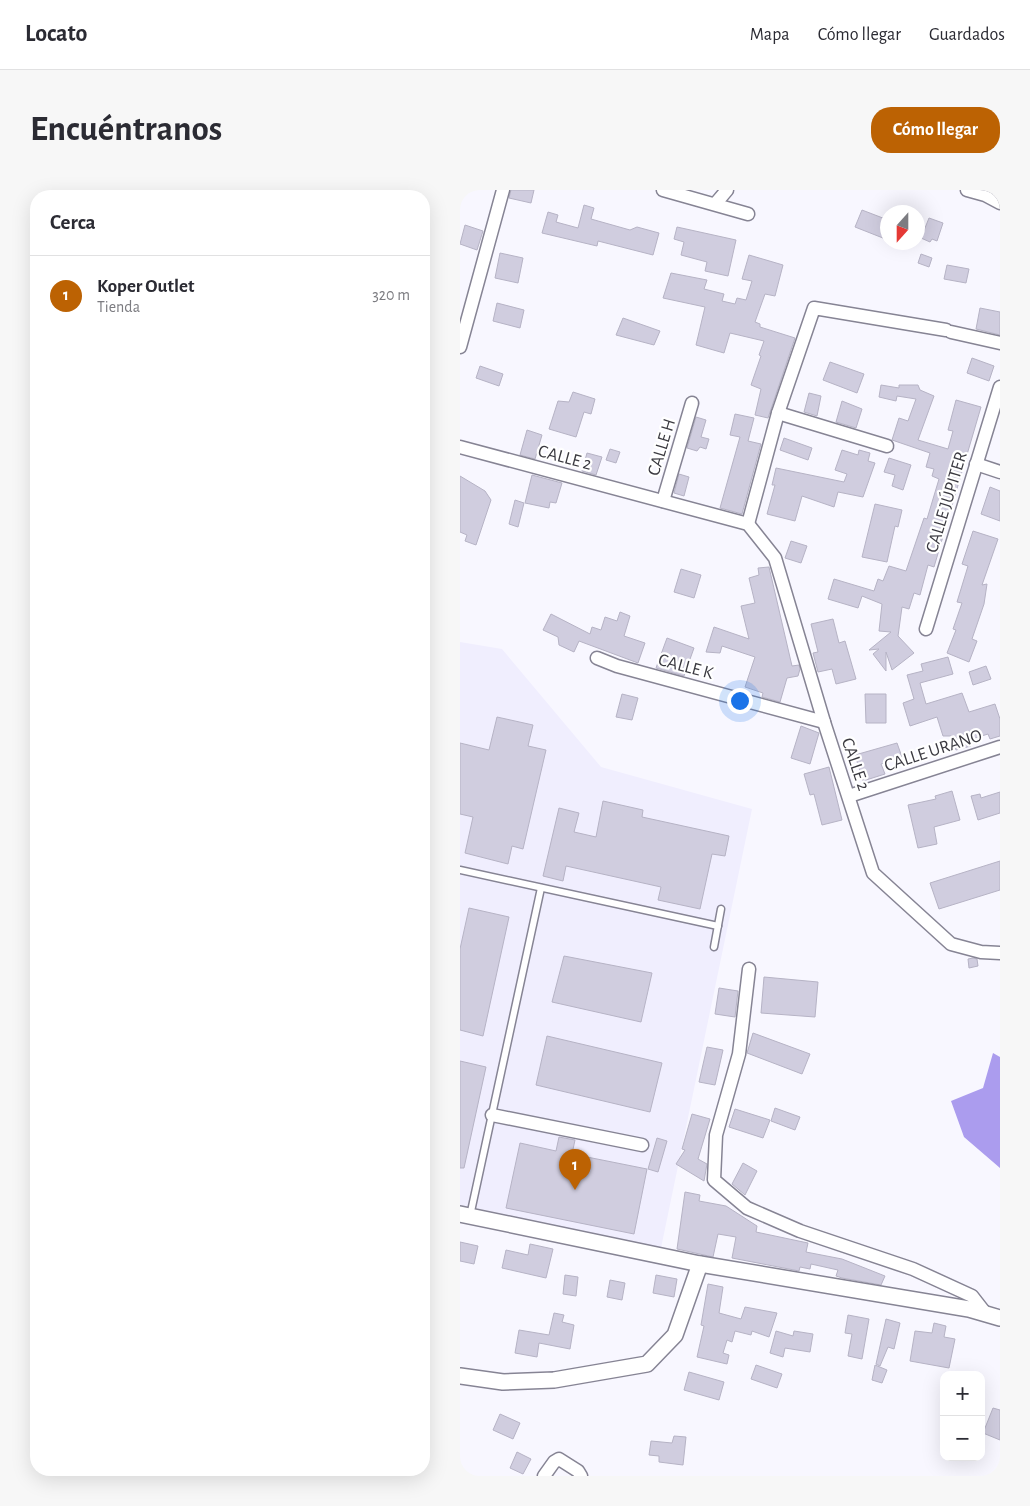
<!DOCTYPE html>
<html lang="es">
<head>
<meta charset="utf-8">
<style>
	body { margin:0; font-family:"Alegreya Sans",sans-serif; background:#f7f7f7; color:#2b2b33 }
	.controls { position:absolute; right:15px; bottom:15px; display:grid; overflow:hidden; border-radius:10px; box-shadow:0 5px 20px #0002 }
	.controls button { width:45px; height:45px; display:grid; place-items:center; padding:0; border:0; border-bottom:1px solid #e1e1e2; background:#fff; color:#2b2b33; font:25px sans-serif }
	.compass { position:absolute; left:420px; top:15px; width:45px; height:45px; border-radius:50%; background:#fff; box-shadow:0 5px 20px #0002; rotate:201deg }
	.you { position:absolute; left:279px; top:510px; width:18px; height:18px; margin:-12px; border:4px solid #fff; border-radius:50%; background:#1a73e8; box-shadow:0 0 0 8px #1a73e833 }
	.badge { display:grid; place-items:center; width:32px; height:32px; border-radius:50%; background:#bc6203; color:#fff; font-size:16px; font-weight:700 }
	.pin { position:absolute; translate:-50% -41px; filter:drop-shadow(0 1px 2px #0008) }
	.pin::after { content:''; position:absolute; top:26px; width:18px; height:15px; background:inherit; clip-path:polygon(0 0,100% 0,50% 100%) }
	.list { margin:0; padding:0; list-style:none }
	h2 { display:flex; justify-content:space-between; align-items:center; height:65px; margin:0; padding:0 20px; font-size:21px }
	h2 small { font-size:16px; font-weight:400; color:#7c7c81 }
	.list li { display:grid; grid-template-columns:32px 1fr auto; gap:15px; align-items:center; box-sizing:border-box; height:80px; padding:0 20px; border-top:1px solid #e1e1e2 }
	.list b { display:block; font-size:19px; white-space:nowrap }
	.list p { margin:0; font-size:16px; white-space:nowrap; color:#7c7c81 }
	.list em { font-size:16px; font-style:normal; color:#7c7c81 }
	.map { position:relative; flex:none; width:540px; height:1286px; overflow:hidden; border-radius:20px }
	header { display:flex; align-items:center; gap:30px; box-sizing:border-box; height:70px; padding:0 25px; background:#fff; border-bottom:1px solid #e1e1e2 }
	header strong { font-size:24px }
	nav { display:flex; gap:28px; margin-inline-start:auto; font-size:18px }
	.intro { display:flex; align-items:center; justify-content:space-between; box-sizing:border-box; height:120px; padding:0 30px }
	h1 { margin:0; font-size:35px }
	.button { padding:12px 22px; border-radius:20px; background:#bc6203; color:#fff; font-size:18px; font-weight:700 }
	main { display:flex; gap:30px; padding:0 30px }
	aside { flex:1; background:#fff; border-radius:20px; box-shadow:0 5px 20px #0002 }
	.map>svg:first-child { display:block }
</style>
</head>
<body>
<header>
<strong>Locato</strong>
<nav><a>Mapa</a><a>Cómo llegar</a><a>Guardados</a></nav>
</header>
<div class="intro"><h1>Encuéntranos</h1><a class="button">Cómo llegar</a></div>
<main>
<aside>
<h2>Cerca<small></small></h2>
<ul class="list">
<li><span class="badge">1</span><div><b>Koper Outlet</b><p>Tienda</p></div><em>320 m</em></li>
</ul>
</aside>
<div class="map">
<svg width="540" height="1286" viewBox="0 0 540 1286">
	<rect width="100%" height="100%" fill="#f8f7ff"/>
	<polygon fill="#f0eefe" points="0,452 42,459 141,577 292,619 201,1058 0,1015"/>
	<polygon fill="#ab9cee" points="533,863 540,867 540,978 504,947 491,911 523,898"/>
	<g fill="#d0cddf" stroke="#b6b3c5">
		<polygon points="51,0 74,0 71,13 49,8"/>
		<polygon points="124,15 134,18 131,29 170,40 177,37 199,43 193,65 138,51 137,56 82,43 88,22 98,25 96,32 118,38"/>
		<polygon points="402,20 428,30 428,50 395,37"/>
		<polygon points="469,28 483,33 477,51 472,49 470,52 461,48"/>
		<polygon points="5,35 23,41 17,60 0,54"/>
		<polygon points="217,37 276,50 268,86 245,81 247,72 221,65 224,52 214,49"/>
		<polygon points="40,63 63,68 58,93 35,88"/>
		<polygon points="461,64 472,68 469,77 458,73"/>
		<polygon points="289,65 323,75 315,106 305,104 295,132 300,134 300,137 335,148 308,228 295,225 301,199 291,195 301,166 299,165 304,151 270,143 264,163 236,155 245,117 203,108 211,83 247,90 244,99 264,104 262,111 275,114 277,108 286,110 292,91 282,89"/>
		<polygon points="487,75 509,79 506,93 484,89"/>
		<polygon points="37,113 64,120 60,138 33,131"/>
		<polygon points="520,118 540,122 540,145 516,139"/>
		<polygon points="163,128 200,141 194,155 156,145"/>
		<polygon points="512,168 534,176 529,191 507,183"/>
		<polygon points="370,172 404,184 397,203 363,190"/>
		<polygon points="20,176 43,184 39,196 16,188"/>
		<polygon points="421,195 439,198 439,195 458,195 460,200 474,206 458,250 488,259 493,241 488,240 496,210 521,217 474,377 468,375 460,405 454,403 449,419 442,417 438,446 454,463 432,480 426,462 426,481 413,464 419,459 409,460 431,442 419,441 422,414 402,406 398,418 368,409 374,389 414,401 418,389 423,391 429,376 446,381 464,328 467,329 479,289 472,286 474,279 466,277 470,263 432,250 439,228 448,231 456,209 437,206 436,211 419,207"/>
		<polygon points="113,202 135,209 131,224 124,222 116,247 89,239 98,211 109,212"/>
		<polygon points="349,203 361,206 357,226 344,222"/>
		<polygon points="382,211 402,219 396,238 376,232"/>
		<polygon points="275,224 294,228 288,251 301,254 282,324 260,318 280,247 270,245"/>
		<polygon points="236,227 246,230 241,247 249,249 246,259 240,257 237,261 227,258"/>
		<polygon points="67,240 82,245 75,269 60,265"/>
		<polygon points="324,248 352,258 348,270 320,260"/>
		<polygon points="150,259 160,262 156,273 146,270"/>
		<polygon points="382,260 398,265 399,260 410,263 408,271 415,273 403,307 378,302 374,317 342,306 335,331 307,324 315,295 312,295 316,278 384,292 387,284 375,280"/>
		<polygon points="127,263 142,267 136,285 122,281"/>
		<polygon points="429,268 451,275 443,300 432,296 435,285 424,282"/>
		<polygon points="219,284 229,287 224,306 214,303"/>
		<polygon points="72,285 102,293 96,313 90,312 89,318 65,313"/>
		<polygon points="0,286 25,301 31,310 16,355 5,351 7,345 0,342"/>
		<polygon points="530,297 540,301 540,331 521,324"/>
		<polygon points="55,310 64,313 58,337 49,334"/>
		<polygon points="415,314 442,320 438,337 435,336 427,372 402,367"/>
		<polygon points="513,341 538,349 522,395 527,394 524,414 512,449 517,451 509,472 487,463 496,440 493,439 502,413 497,412 508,376 502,374"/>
		<polygon points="331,351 347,356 341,373 325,368"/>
		<polygon points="309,377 332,476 339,475 340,479 338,486 327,488 320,512 302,507 303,503 285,497 295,467 262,456 260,463 246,462 254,437 289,449 281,416 295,413 289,388 299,385 298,378"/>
		<polygon points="221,379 241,385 234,408 214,402"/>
		<polygon points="160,422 170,426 164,446 185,453 178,473 119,451 114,462 99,455 98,447 83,440 91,424 130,444 132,437 141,440 145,427 157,431"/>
		<polygon points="373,429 379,453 385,451 396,489 376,494 372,479 358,482 353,463 358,462 351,434"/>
		<polygon points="207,448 234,458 224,486 196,478"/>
		<polygon points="488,467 493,484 460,493 466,514 502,503 509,522 535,514 540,529 540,546 530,549 528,544 509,550 511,556 496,560 491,546 483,546 477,527 450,536 443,513 454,509 447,485 463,481 461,474"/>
		<polygon points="526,476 531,489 513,495 509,482"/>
		<polygon points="162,504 178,508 172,530 156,527"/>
		<polygon points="405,504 426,504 426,533 406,533"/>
		<polygon points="37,527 73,535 68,556 86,560 63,659 52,656 48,674 5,663 13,627 0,624 0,553 29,560"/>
		<polygon points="341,536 359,543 350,574 331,568"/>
		<polygon points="437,553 442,567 421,574 425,584 403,591 395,565"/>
		<polygon points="369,577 382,630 362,635 354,604 350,605 344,584"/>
		<polygon points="492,601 500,630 474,637 477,654 458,658 448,615 476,609 475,606"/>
		<polygon points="540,602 540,623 518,630 511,606 520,604 521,608"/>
		<polygon points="143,611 183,620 182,627 269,646 265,666 252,664 240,719 198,710 201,697 106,676 103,691 83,686 99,618 119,623 114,642 136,647"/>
		<polygon points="540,671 540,700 479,719 470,693"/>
		<polygon points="9,718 49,727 23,846 0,840 0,759"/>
		<polygon points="104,766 192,783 181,832 92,812"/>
		<polygon points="513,768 517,769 518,776 509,778 508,769"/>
		<polygon points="304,787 358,792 355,827 301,823"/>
		<polygon points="259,798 278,801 275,827 255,824"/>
		<polygon points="293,843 350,864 342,884 287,863"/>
		<polygon points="87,846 202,873 190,922 76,895"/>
		<polygon points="247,857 263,860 255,895 239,892"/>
		<polygon points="0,871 26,877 4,978 0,978"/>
		<polygon points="315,918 340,927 335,940 311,931"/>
		<polygon points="275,919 310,930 303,948 269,937"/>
		<polygon points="232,924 250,929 238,969 247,974 244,991 216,974 225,960 222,959"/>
		<polygon points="99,947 115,950 112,964 187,979 174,1044 46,1018 60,953 96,961"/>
		<polygon points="197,948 207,951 198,982 188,979"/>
		<polygon points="283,973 297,981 285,1005 272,994"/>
		<polygon points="225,1002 240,1005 239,1011 266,1016 297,1036 296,1042 348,1053 346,1062 382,1069 425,1086 421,1095 382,1088 376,1086 378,1080 351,1074 350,1079 340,1077 339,1081 272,1068 276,1047 258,1044 253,1067 217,1059"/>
		<polygon points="0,1052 18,1056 14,1074 0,1071"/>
		<polygon points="70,1054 93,1059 86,1088 42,1078 46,1060 68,1065"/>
		<polygon points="105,1085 118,1087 116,1106 103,1104"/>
		<polygon points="196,1085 217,1089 214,1107 193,1103"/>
		<polygon points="150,1090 165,1093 162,1110 147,1107"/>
		<polygon points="248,1094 263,1097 259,1123 281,1129 285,1117 317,1123 309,1147 292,1141 291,1145 275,1141 272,1152 267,1150 263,1163 269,1165 267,1174 237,1167 244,1136 241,1135"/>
		<polygon points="94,1123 104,1125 102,1132 114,1135 110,1159 79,1153 77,1167 55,1163 59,1140 89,1145"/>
		<polygon points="388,1125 409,1129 402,1169 388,1166 392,1144 385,1143"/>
		<polygon points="426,1129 440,1133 434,1159 428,1157 420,1176 416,1174"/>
		<polygon points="474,1133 486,1136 484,1147 495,1149 489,1178 450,1171 455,1141 472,1143"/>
		<polygon points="316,1141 333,1146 334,1141 353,1144 350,1162 325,1158 323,1167 310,1163"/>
		<polygon points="296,1175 322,1184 317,1198 291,1189"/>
		<polygon points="415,1175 427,1180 422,1193 412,1190"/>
		<polygon points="229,1182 264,1192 259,1210 224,1200"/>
		<polygon points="533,1218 540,1220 540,1250 523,1243"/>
		<polygon points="40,1224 60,1233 53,1249 33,1240"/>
		<polygon points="214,1246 226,1247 223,1275 199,1272 199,1266 189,1265 191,1251 212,1253"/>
		<polygon points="57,1262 71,1269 63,1284 50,1278"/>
	</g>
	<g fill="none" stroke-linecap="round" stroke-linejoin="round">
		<defs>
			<g id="service">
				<polyline points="0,680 258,736"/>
				<polyline points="254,757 261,719"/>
				<polyline points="10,1026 81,698"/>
			</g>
			<g id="minor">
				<polyline points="203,0 288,24"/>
				<polyline points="507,0 525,5 540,13"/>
				<polyline points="256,13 267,0"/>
				<polyline points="491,142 540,153"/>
				<polyline points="0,157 43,0"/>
				<polyline points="318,223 427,256"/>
				<polyline points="0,257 288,334 315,368 364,532 413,683 491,754 521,762 540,763"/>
				<polyline points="516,274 540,282"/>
				<polyline points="203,311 232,213"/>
				<polyline points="288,334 318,223 354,118 486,140"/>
				<polyline points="466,439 540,197"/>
				<polyline points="137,468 157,476 364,532"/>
				<polyline points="389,606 540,557"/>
				<polyline points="289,779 279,864 256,945 254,990 287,1018 340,1041 453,1079 512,1106 526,1124"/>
				<polyline points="32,925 182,955"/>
				<polyline points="84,1286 94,1272 99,1269 118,1281 121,1286"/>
			</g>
			<g id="tertiary">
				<polyline points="0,1024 240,1074 509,1119 540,1128"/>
				<polyline points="0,1186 43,1192 94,1190 187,1174 215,1145 240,1074"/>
			</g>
		</defs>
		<use href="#service" stroke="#868494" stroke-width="9"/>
		<use href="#minor" stroke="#868494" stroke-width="15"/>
		<use href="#tertiary" stroke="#868494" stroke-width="18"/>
		<use href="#service" stroke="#fff" stroke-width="6"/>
		<use href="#minor" stroke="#fff" stroke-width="12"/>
		<use href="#tertiary" stroke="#fff" stroke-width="15"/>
	</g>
	<g text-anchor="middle" stroke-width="4.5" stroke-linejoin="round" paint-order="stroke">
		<g font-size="18" fill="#3a3940" stroke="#fff">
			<text transform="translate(201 257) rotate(-73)" y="6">CALLE H</text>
			<text transform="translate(105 267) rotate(15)" y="6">CALLE 2</text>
			<text transform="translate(486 312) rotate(-73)" y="6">CALLE JÚPITER</text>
			<text transform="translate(226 476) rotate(15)" y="6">CALLE K</text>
			<text transform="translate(473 560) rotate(-18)" y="6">CALLE URANO</text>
			<text transform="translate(396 574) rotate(71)" y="6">CALLE 2</text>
		</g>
	</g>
</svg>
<div class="controls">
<button>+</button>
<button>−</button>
</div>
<svg class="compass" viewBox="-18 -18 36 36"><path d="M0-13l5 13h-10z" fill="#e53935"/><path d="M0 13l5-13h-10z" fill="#7c7c81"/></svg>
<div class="you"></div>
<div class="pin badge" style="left:115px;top:1000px">1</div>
</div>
</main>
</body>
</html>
